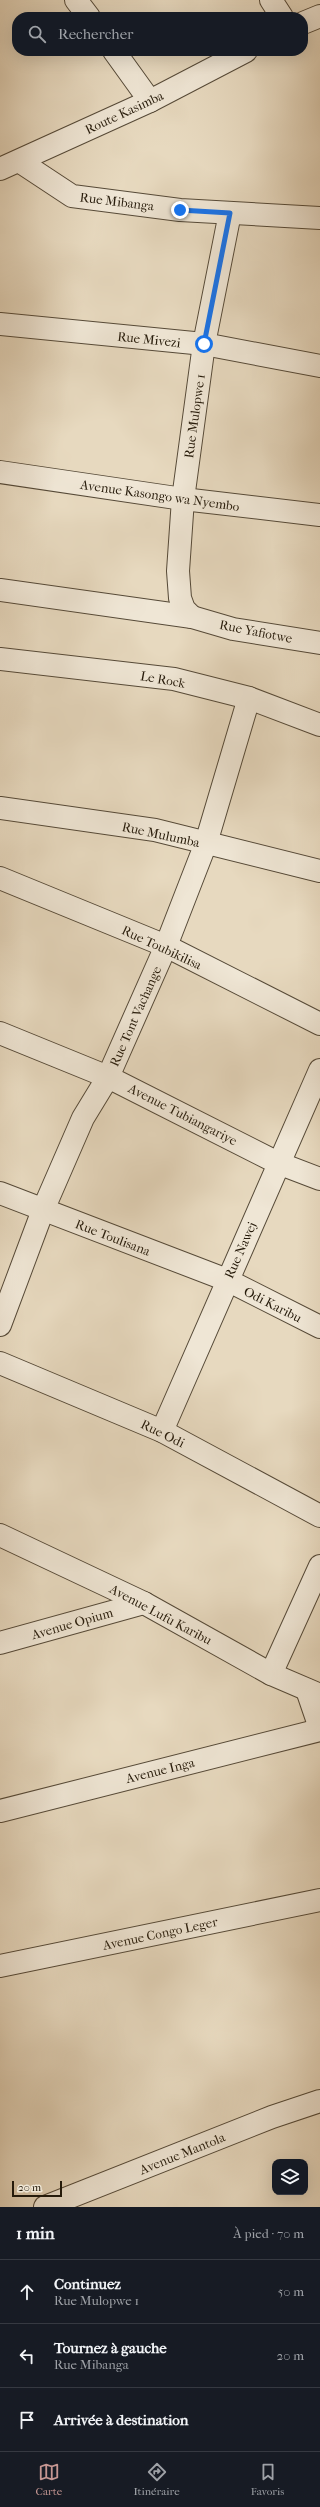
<!DOCTYPE html>
<html lang="fr">
<head>
<meta charset="utf-8">
<style>
	body { margin:0; font-family:"IM FELL French Canon",serif; background:#20242c; color:#f1f3f6 }
	.controls { position:absolute; right:12px; bottom:12px; display:grid; overflow:hidden; border-radius:8px; box-shadow:0 4px 16px #0002 }
	.controls button { width:36px; height:36px; display:grid; place-items:center; padding:0; border:0; border-bottom:1px solid #363941; background:#171b24; color:#f1f3f6; font:20px sans-serif }
	.scale { position:absolute; left:12px; bottom:10px; width:50px; box-sizing:border-box; padding-left:4px; border:2px solid #261b0b; border-top:0; font-size:11px; line-height:14px; white-space:nowrap; color:#261b0b; -webkit-text-stroke:3px #efe6d5; paint-order:stroke }
	.stop { position:absolute; width:12px; height:12px; margin:-9px; border:3px solid #1a73e8; border-radius:50%; background:#fff }
	.stop.end { background:#1a73e8; border-color:#fff; box-shadow:0 1px 4px #0008 }
	.list { margin:0; padding:0; list-style:none }
	h2 { display:flex; justify-content:space-between; align-items:center; height:52px; margin:0; padding:0 16px; font-size:17px }
	h2 small { font-size:13px; font-weight:400; color:#9ea1a6 }
	.list li { display:grid; grid-template-columns:26px 1fr auto; gap:12px; align-items:center; box-sizing:border-box; height:64px; padding:0 16px; border-top:1px solid #363941 }
	.list b { display:block; font-size:15px; white-space:nowrap }
	.list p { margin:0; font-size:13px; white-space:nowrap; color:#9ea1a6 }
	.list em { font-size:13px; font-style:normal; color:#9ea1a6 }
	.icon { flex:none; width:22px; height:22px; fill:none; stroke:currentColor; stroke-width:2; stroke-linecap:round; stroke-linejoin:round }
	.map { position:relative; flex:none; width:320px; height:2207px; overflow:hidden }
	.search { position:absolute; background:#171b24; box-shadow:0 4px 16px #0002; left:12px; right:12px; top:12px; height:44px; display:flex; align-items:center; gap:10px; box-sizing:border-box; padding:0 14px; border-radius:16px; color:#9ea1a6; font-size:15px }
	.sheet { height:244px; background:#171b24 }
	nav { display:flex; justify-content:space-around; align-items:center; box-sizing:border-box; height:56px; border-top:1px solid #363941; background:#171b24; font-size:11px; color:#9ea1a6 }
	nav a { display:grid; justify-items:center; gap:2px }
	nav .on { color:#c59692 }
	.map>svg:first-child { display:block }
</style>
</head>
<body>
<div class="map">
<svg width="320" height="2207" viewBox="0 0 320 2207">
	<rect width="100%" height="100%" fill="#e7d9bf"/>
	<filter id="stains"><feTurbulence type="fractalNoise" baseFrequency=".005" numOctaves="4"/><feColorMatrix values="0 0 0 0 .2 0 0 0 0 .09 0 0 0 0 .02 0 0 0 .5 -.17"/></filter>
	<radialGradient id="worn" r=".72"><stop offset=".6" stop-color="#630" stop-opacity="0"/><stop offset="1" stop-color="#630" stop-opacity=".3"/></radialGradient>
	<g fill="none" stroke-linecap="round" stroke-linejoin="round">
		<defs>
			<g id="minor">
				<polyline points="76,0 89,17"/>
				<polyline points="271,0 282,17"/>
				<polyline points="303,23 320,16"/>
				<polyline points="114,51 150,101"/>
				<polyline points="19,161 72,196 180,210 320,218"/>
				<polyline points="0,169 150,101 246,51"/>
				<polyline points="0,324 204,344 320,366"/>
				<polyline points="0,472 183,499 320,515"/>
				<polyline points="0,590 192,617 233,629 320,643"/>
				<polyline points="192,617 184,609 180,598 178,571 183,499 204,344 230,213"/>
				<polyline points="0,659 174,679 249,698 320,725"/>
				<polyline points="0,808 155,830 320,871"/>
				<polyline points="0,878 166,946 320,1024"/>
				<polyline points="0,1033 108,1077 278,1163 320,1179"/>
				<polyline points="0,1193 227,1280 320,1327"/>
				<polyline points="0,1325 43,1210 83,1118 108,1077 166,946 206,843 249,698"/>
				<polyline points="0,1363 162,1431 320,1516"/>
				<polyline points="162,1431 320,1070"/>
				<polyline points="0,1535 144,1603 271,1674 320,1695"/>
				<polyline points="0,1643 144,1603"/>
				<polyline points="271,1674 320,1566"/>
				<polyline points="307,1690 320,1728"/>
				<polyline points="0,1811 320,1730"/>
				<polyline points="0,1966 320,1900"/>
				<polyline points="45,2207 272,2117 320,2101"/>
			</g>
		</defs>
		<use href="#minor" stroke="#564a38" stroke-width="24"/>
		<use href="#minor" stroke="#efe6d5" stroke-width="22"/>
	</g>
	<g fill="none" stroke-linecap="round" stroke-linejoin="round">
		<polyline stroke="#1a73e8" stroke-width="5" points="180,210 230,213 204,344"/>
	</g>
	<g text-anchor="middle" stroke-width="3.5" stroke-linejoin="round" paint-order="stroke">
		<g font-size="13" fill="#261b0b" stroke="#efe6d5">
			<text transform="translate(124 112) rotate(-25)" y="5">Route Kasimba</text>
			<text transform="translate(117 201) rotate(7)" y="5">Rue Mibanga</text>
			<text transform="translate(149 339) rotate(6)" y="5">Rue Mivezi</text>
			<text transform="translate(194 416) rotate(-82)" y="5">Rue Mulopwe 1</text>
			<text transform="translate(160 495) rotate(8)" y="5">Avenue Kasongo wa Nyembo</text>
			<text transform="translate(256 631) rotate(11)" y="5">Rue Yafiotwe</text>
			<text transform="translate(163 679) rotate(10)" y="5">Le Rock</text>
			<text transform="translate(161 834) rotate(12)" y="5">Rue Mulumba</text>
			<text transform="translate(162 947) rotate(25)" y="5">Rue Toubikilisa</text>
			<text transform="translate(135 1016) rotate(-66)" y="5">Rue Tont Vachange</text>
			<text transform="translate(183 1114) rotate(27)" y="5">Avenue Tubiangariye</text>
			<text transform="translate(113 1237) rotate(21)" y="5">Rue Toulisana</text>
			<text transform="translate(240 1250) rotate(-66)" y="5">Rue Nawej</text>
			<text transform="translate(273 1304) rotate(27)" y="5">Odi Karibu</text>
			<text transform="translate(163 1433) rotate(26)" y="5">Rue Odi</text>
			<text transform="translate(161 1614) rotate(28)" y="5">Avenue Lufu Karibu</text>
			<text transform="translate(72 1623) rotate(-16)" y="5">Avenue Opium</text>
			<text transform="translate(160 1770) rotate(-14)" y="5">Avenue Inga</text>
			<text transform="translate(160 1933) rotate(-12)" y="5">Avenue Congo Leger</text>
			<text transform="translate(182 2153) rotate(-22)" y="5">Avenue Mantola</text>
		</g>
	</g>
	<rect width="100%" height="100%" filter="url(#stains)"/>
	<rect width="100%" height="100%" fill="url(#worn)"/>
</svg>
<div class="controls">
<button><svg class="icon" aria-label="layers" viewBox="0 0 24 24"><path d="M12 4l9 5-9 5-9-5zM3 14l9 5 9-5"/></svg></button>
</div>
<div class="scale">20 m</div>
<div class="stop" style="left:204px;top:344px"></div>
<div class="stop end" style="left:180px;top:210px"></div>
<div class="search"><svg class="icon" aria-label="search" viewBox="0 0 24 24"><circle cx="10" cy="10" r="6"/><path d="M15 15l6 6"/></svg>Rechercher</div>
</div>
<section class="sheet">
<h2>1 min<small>À pied · 70 m</small></h2>
<ul class="list">
<li><svg class="icon" aria-label="ahead" viewBox="0 0 24 24"><path d="M12 20V5M6 11l6-6 6 6"/></svg><div><b>Continuez</b><p>Rue Mulopwe 1</p></div><em>50 m</em></li>
<li><svg class="icon" aria-label="left" viewBox="0 0 24 24"><path d="M17 20v-9H6M10 6l-5 5 5 5"/></svg><div><b>Tournez à gauche</b><p>Rue Mibanga</p></div><em>20 m</em></li>
<li><svg class="icon" aria-label="arrive" viewBox="0 0 24 24"><path d="M6 21V4h12l-3 4 3 4H6"/></svg><div><b>Arrivée à destination</b></div></li>
</ul>
</section>
<nav>
<a class="on"><svg class="icon" aria-label="map" viewBox="0 0 24 24"><path d="M3 6l6-2 6 2 6-2v14l-6 2-6-2-6 2zM9 4v14M15 6v14"/></svg>Carte</a>
<a><svg class="icon" aria-label="directions" viewBox="0 0 24 24"><path d="M12 3l9 9-9 9-9-9zM9 14v-3h6M13 9l2 2-2 2"/></svg>Itinéraire</a>
<a><svg class="icon" aria-label="saved" viewBox="0 0 24 24"><path d="M7 4h10v16l-5-4-5 4z"/></svg>Favoris</a>
</nav>
</body>
</html>
